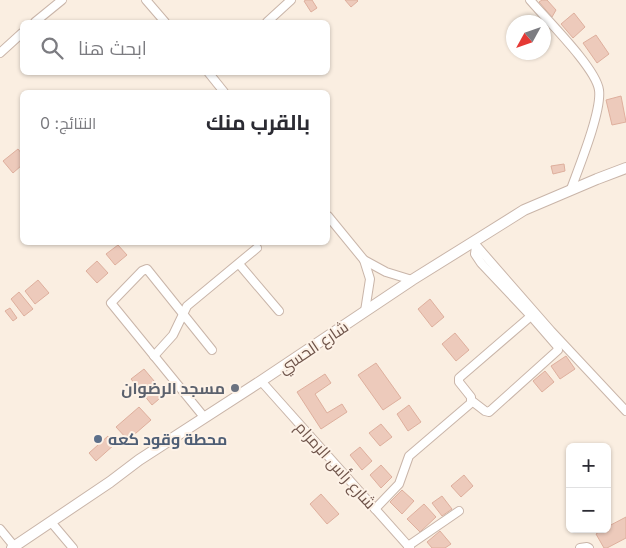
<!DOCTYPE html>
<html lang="ar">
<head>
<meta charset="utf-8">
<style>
	body { margin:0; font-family:Inter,Cairo,sans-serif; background:#f7f7f7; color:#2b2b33; direction:rtl }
	.controls { position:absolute; right:15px; bottom:15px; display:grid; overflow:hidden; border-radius:8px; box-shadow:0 1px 4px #0004 }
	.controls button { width:45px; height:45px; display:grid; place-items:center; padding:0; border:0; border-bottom:1px solid #e1e1e2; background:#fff; color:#2b2b33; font:25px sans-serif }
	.compass { position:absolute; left:506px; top:15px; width:45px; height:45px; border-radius:50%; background:#fff; box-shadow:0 1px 4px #0004; rotate:230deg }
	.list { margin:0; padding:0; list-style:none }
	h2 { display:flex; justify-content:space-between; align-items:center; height:65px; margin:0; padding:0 20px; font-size:21px }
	h2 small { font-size:16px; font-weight:400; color:#7c7c81 }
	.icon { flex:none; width:28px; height:28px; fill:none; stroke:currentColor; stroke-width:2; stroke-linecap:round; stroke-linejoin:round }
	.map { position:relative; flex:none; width:626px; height:548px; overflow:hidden; direction:ltr }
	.search { position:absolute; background:#fff; box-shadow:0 1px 4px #0004; left:20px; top:20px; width:310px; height:55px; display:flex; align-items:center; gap:12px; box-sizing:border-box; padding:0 18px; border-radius:8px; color:#7c7c81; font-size:19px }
	.panel { position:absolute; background:#fff; box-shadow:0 1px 4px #0004; left:20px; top:90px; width:310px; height:155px; border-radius:8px; direction:rtl }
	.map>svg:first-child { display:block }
</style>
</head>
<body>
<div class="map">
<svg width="626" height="548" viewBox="0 0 626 548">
	<rect width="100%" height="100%" fill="#faeee1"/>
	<g fill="#edcabb" stroke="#deaf9d">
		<polygon points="306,0 312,0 317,8 311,12 304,1"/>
		<polygon points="345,0 357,0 358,1 351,7"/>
		<polygon points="542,0 547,0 556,10 552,17 539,2"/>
		<polygon points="574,13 585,27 573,38 561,24"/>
		<polygon points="596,35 609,54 597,63 583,43"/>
		<polygon points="621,96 626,122 612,125 606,100"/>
		<polygon points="18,149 22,154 22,165 13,173 3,161"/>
		<polygon points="564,164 565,171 553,174 551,166"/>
		<polygon points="118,245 127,255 115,265 106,254"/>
		<polygon points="97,261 108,273 97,283 86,271"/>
		<polygon points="38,280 49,293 35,304 25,291"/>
		<polygon points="19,292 33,309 24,316 11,299"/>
		<polygon points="430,299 444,317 432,327 418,309"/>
		<polygon points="10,308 17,318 13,321 5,311"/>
		<polygon points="455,333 469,350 456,361 442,344"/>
		<polygon points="566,356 575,369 560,379 551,366"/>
		<polygon points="376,363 401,398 383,410 358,375"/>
		<polygon points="144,369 165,394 152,405 131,379"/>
		<polygon points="545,371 554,382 542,392 533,381"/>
		<polygon points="325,374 331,383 315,394 327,413 342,404 347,412 321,429 297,392"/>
		<polygon points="409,405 421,422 408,431 397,414"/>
		<polygon points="139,407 151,420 128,440 116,427"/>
		<polygon points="381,424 392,437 380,446 369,433"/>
		<polygon points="108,436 115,444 96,461 89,453"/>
		<polygon points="360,447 372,461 362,470 350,455"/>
		<polygon points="381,465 392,477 381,488 370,475"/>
		<polygon points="464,475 473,486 461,497 451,486"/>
		<polygon points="402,490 414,501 402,514 390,502"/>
		<polygon points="321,494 339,514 327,524 310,504"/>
		<polygon points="442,496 452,509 442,516 432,503"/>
		<polygon points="424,504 436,517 420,532 407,519"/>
		<polygon points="626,517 626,538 607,548 604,548 596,534 604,529 607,529 607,527"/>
		<polygon points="440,531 451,544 445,548 432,548 427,542"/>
	</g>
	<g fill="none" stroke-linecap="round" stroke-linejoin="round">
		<defs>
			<g id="minor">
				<polyline points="146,0 165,22"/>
				<path d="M530,0C546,19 596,68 599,90C602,111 579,167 571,189"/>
				<polyline points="35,22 62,0"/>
				<polyline points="267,22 291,0"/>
				<polyline points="0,53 22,33"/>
				<polyline points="208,72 224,92"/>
				<polyline points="328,216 364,260 386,272 412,280"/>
				<polyline points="475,244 551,331 626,411"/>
				<polyline points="364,260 370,279 365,311"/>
				<polyline points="239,264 279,311"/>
				<polyline points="154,356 173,335 187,306 257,248"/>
				<polyline points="261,381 410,548"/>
				<polyline points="472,401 485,411 489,412 558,350 557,346 531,316"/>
				<polyline points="204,417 111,303 142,271 147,269 212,350"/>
				<polyline points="375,509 399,484 409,456 471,403 471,397 459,382 459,378 531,316 481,263 475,254 476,246"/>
				<polyline points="51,522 73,548"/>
				<polyline points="0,529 14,546"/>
				<polyline points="408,546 459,511"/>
				<polyline points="580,548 587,547 589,548"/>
			</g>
			<polyline id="tertiary" points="12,548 110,482 139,460 261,381 412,280 473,242 524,210 597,179 626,168"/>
		</defs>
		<use href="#minor" stroke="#c9b5a9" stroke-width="10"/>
		<use href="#tertiary" stroke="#c9b5a9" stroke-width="12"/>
		<use href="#minor" stroke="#fff" stroke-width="8"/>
		<use href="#tertiary" stroke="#fff" stroke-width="10"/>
	</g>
	<circle fill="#6b7280" stroke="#fdf2e7" stroke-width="2" cx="235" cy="388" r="5"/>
	<circle fill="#5c6f8a" stroke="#fdf2e7" stroke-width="2" cx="98" cy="439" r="5"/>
	<g text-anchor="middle" stroke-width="4" stroke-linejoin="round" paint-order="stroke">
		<g font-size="16" fill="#6f544a" stroke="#fdf2e7">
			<text transform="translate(313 347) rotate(-34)" y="6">شارع الحسي</text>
			<text transform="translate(336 465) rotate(48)" y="6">شارع رأس الرمرام</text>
		</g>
		<g font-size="16" font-weight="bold" fill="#5b616d" stroke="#fdf2e7" text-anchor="end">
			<text x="225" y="394">مسجد الرضوان</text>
		</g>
		<g font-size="16" font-weight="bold" fill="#4e5e75" stroke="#fdf2e7" text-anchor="start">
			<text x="108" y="445">محطة وقود كعه</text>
		</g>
	</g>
</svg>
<div class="controls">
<button>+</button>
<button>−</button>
</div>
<svg class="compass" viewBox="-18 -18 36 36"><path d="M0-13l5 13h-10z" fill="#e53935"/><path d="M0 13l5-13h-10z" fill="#7c7c81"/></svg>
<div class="search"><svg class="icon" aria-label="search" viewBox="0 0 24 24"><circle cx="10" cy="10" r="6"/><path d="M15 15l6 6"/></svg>ابحث هنا</div>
<section class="panel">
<h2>بالقرب منك<small>النتائج: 0</small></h2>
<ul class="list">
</ul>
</section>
</div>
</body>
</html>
